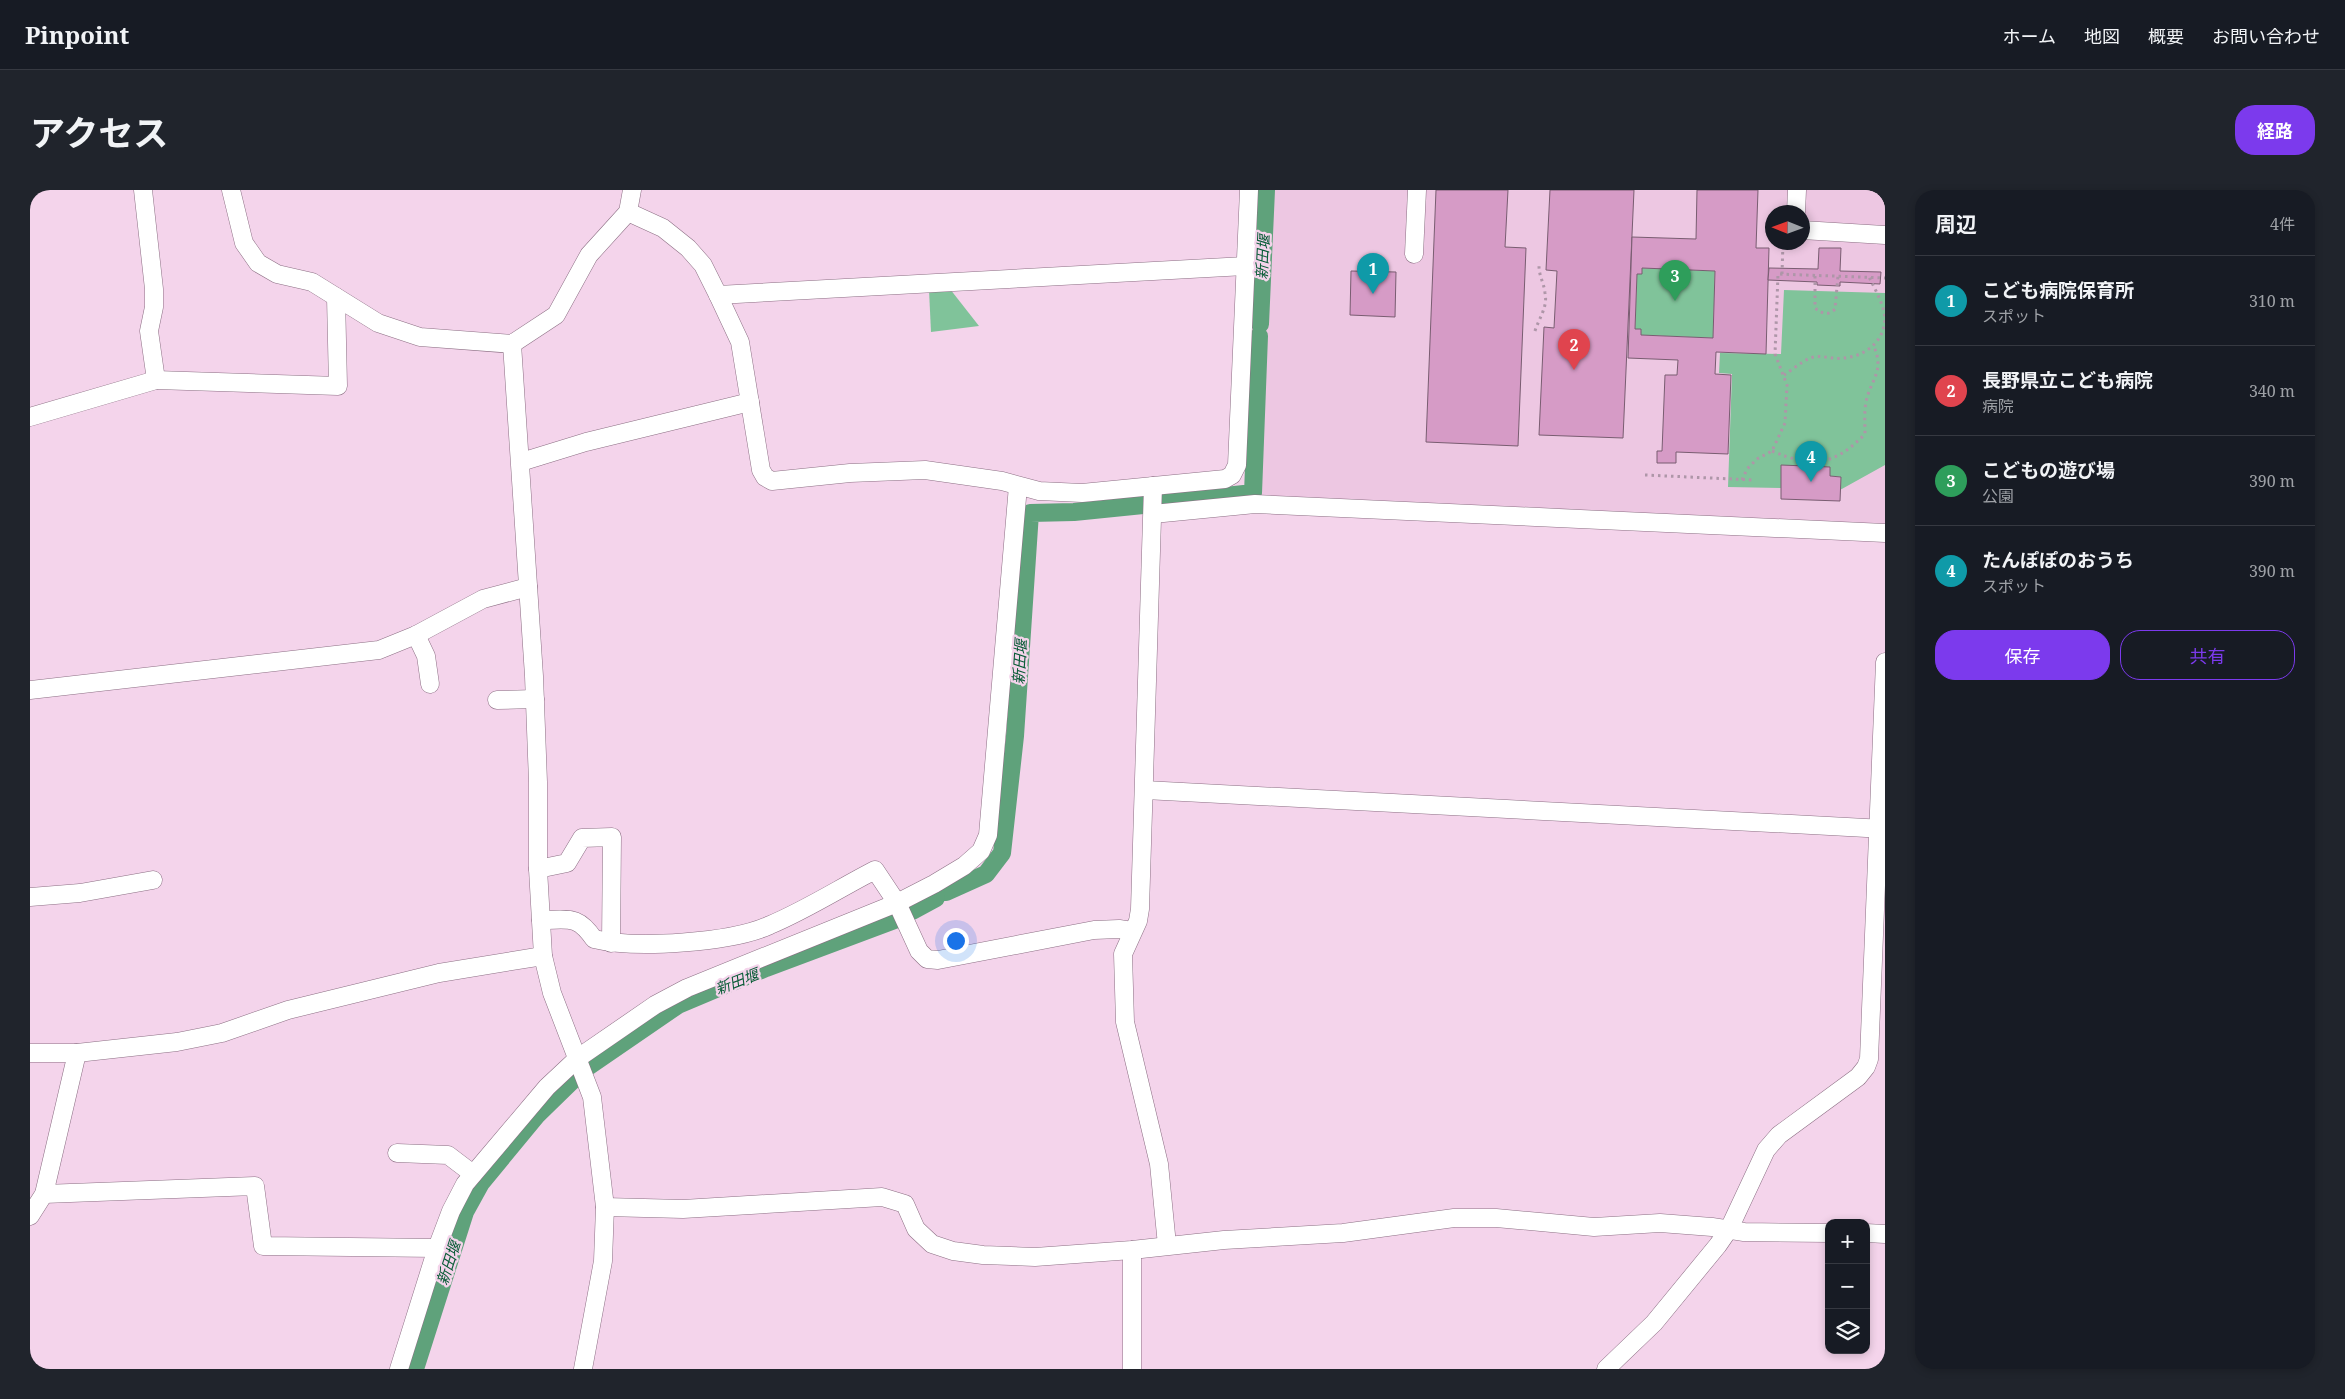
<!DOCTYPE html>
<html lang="ja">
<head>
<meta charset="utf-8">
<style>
	body { margin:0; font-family:"Noto Serif","Noto Sans JP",serif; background:#20242c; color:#f1f3f6 }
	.controls { position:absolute; right:15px; bottom:15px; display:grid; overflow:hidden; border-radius:10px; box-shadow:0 2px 8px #0003 }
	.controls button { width:45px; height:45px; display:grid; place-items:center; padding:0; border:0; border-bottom:1px solid #363941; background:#171b24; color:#f1f3f6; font:25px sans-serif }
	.compass { position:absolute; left:1735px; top:15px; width:45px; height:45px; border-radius:50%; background:#171b24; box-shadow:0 2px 8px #0003; rotate:271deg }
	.you { position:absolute; left:925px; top:750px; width:18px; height:18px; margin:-12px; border:4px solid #fff; border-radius:50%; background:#1a73e8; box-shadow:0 0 0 8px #1a73e833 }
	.badge { display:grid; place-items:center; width:32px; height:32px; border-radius:50%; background:#7c3aed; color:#fff; font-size:16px; font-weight:700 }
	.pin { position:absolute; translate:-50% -41px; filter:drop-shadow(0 1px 2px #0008) }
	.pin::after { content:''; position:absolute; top:26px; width:18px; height:15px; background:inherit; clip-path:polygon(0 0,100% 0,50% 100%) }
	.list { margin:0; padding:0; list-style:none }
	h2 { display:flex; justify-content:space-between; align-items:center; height:65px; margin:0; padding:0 20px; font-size:21px }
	h2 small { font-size:16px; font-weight:400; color:#9ea1a6 }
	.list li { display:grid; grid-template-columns:32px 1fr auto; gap:15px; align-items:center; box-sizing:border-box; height:90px; padding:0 20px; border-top:1px solid #363941 }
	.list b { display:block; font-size:19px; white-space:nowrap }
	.list p { margin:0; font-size:16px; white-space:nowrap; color:#9ea1a6 }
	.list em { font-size:16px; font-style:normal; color:#9ea1a6 }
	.actions { display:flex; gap:10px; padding:15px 20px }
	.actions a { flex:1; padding:11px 0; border:1px solid #7c3aed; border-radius:20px; text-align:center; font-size:18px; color:#7c3aed }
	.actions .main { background:#7c3aed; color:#fff }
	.icon { flex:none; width:28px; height:28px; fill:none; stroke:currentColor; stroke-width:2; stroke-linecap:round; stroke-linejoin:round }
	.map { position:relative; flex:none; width:1855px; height:1179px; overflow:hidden; border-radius:20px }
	header { display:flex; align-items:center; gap:30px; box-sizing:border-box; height:70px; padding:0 25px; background:#171b24; border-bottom:1px solid #363941 }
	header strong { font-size:24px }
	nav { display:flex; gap:28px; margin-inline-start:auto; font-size:18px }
	.intro { display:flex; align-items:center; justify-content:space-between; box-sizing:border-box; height:120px; padding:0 30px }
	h1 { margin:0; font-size:35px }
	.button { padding:12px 22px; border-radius:20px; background:#7c3aed; color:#fff; font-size:18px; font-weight:700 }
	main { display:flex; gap:30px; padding:0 30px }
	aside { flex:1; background:#171b24; border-radius:20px; box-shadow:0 2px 8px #0003 }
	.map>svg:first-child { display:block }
</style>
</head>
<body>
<header>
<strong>Pinpoint</strong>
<nav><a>ホーム</a><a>地図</a><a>概要</a><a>お問い合わせ</a></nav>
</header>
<div class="intro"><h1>アクセス</h1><a class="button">経路</a></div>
<main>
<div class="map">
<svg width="1855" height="1179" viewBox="0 0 1855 1179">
	<rect width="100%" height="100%" fill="#f4d4eb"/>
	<path fill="#edc7e2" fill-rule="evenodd" d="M1241,0H1855V334L1227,308ZM1742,22H1772V52H1742Z"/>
	<g fill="#80c39a">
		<polygon points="1612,78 1685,81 1683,148 1611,145 1611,139 1605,139 1607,84"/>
		<polygon points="920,99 949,136 901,142 899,100"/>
		<polygon points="1754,100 1855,103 1855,275 1810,300 1811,287 1800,286 1751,298 1698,297 1702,184 1689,183 1690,163 1751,164"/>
	</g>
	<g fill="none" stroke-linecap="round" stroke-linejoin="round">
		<g stroke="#5fa27b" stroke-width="18">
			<polyline points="1230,134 1236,0"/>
			<polyline points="1131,313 1223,303 1229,146"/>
			<polyline points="916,702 956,684 972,663 985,546 1000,323 1044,322 1113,315"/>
			<polyline points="882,721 906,708"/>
			<polyline points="559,876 648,815 736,778 867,729"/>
			<polyline points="385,1179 435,1022 451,993 507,925 547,886"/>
		</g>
	</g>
	<g fill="#d69bc6" stroke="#795d71" fill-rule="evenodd">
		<polygon points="1406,0 1478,0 1475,57 1496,58 1488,256 1396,252"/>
		<polygon points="1520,0 1604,0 1593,248 1509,245 1514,137 1524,138 1527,81 1516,80"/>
		<path d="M1667,0H1728L1726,58H1739L1736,164L1686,162L1685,184L1701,185L1698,264L1646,262V273H1627V261H1632L1635,185H1647L1648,170L1598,168L1602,47L1666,49ZM1612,78L1685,81L1683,148L1611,145V139H1605L1607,84H1612Z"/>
		<polygon points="1789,58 1811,58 1810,81 1851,82 1850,94 1810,92 1810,96 1787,95 1787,92 1738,90 1739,78 1788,79"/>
		<polygon points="1321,81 1366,82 1365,127 1320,125"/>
		<polygon points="1751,275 1800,277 1800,286 1811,287 1810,311 1751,309"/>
	</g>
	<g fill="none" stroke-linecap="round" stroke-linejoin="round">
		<defs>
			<g id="minor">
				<polyline points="201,0 214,53 228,73 247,84 282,92 348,133 390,147 482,154 526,125 559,65 598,22 602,0"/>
				<polyline points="598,22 633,38 658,58 673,75 688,105 710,152 731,280 735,287 742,291 820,283 895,280 972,291 1009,301 1052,303 1195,289 1202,285 1207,275 1219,0"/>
				<polyline points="1766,22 1767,0"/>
				<polyline points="1772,40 1855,45"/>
				<polyline points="1384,64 1387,0"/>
				<polyline points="688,105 1215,76"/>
				<polyline points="482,154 504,486 508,592 508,679 513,766 522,803 562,907 575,1017 573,1071 553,1179"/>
				<polyline points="126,190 308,196 306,107"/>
				<polyline points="0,227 126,190 119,141 124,117 124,99 113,0"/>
				<polyline points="491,272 556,252 720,212"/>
				<polyline points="1123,296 1110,719 1108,731 1093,764 1095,832 1129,974 1137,1055"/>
				<polyline points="1123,324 1225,314 1855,343"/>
				<polyline points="386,445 396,466 400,494"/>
				<polyline points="0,500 349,460 386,445 453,409 498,397"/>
				<polyline points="467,510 505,509"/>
				<polyline points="1115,600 1855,639"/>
				<polyline points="508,679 537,673 552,648 582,647 581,753"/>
				<polyline points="0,707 50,703 123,690"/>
				<path d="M511,730C538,730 547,724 564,749C605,759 701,753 740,735C776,720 810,698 845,680L867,713L889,761L897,769L908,770L1064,740L1089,739L1102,741"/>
				<polyline points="0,863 47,863 147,852 192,843 258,820 409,783 513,766"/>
				<polyline points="367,963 418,965 443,984"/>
				<polyline points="14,1004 225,996 233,1056 407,1058"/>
				<polyline points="575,1017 653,1019 852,1007 875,1014 886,1039 902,1054 923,1061 953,1065 1005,1067 1102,1060 1194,1050 1313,1043 1424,1028 1466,1028 1564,1037 1630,1033 1682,1037 1714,1042 1799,1043"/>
				<polyline points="0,1026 14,1004 47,863"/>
				<polyline points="1836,1043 1855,1044"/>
				<polyline points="369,1179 407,1058 421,1021 435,994 517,897 548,868 625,815 657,798 867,713 904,694 934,676 951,661 958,645 988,296"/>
				<polyline points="1102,1179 1102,1060"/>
				<polyline points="1576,1179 1624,1133 1688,1055 1699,1039 1736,960 1749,945 1828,887 1836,877 1839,869 1855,472"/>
			</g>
		</defs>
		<use href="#minor" stroke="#8c6f84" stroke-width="19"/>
		<g stroke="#ae96a8" stroke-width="3" stroke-dasharray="2.5 4" stroke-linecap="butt">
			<polyline points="1752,84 1753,52"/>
			<path d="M1785,86V118C1792,124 1799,126 1805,119L1808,86"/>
			<path d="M1505,141C1509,128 1518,117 1515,103C1514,93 1509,86 1509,76"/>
			<path d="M1754,185C1762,180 1771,172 1780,168C1792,164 1803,170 1814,168C1836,166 1855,151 1855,127C1853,113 1845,99 1839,87"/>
			<path d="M1742,261C1782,278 1804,276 1835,244C1835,234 1834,222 1836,212C1840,191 1855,181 1844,157"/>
			<polyline points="1615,285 1724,290"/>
			<polyline points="1712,290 1717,279 1727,269 1742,261 1755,233 1757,195 1745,164 1748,84 1855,88"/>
		</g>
		<use href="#minor" stroke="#fff" stroke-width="18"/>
	</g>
	<g text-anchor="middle" stroke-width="4.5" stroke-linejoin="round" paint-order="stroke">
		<g font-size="15" font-style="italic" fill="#095c37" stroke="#f4d4eb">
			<text transform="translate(1233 67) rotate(-87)" y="5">新田堰</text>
			<text transform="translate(990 472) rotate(-86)" y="5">新田堰</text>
			<text transform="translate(707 792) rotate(-21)" y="5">新田堰</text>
			<text transform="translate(419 1073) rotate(-72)" y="5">新田堰</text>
		</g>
	</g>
</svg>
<div class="controls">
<button>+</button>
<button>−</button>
<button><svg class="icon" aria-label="layers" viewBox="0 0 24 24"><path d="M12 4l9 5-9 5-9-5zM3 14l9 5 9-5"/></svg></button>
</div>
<svg class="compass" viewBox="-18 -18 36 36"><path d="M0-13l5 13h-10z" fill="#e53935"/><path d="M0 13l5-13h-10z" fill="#9ea1a6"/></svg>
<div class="you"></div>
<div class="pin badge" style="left:1343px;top:104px;background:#0f9aa8">1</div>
<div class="pin badge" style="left:1544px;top:180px;background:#e0444e">2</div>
<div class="pin badge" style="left:1645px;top:111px;background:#2e9e5b">3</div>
<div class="pin badge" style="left:1781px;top:292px;background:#0f9aa8">4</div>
</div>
<aside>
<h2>周辺<small>4件</small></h2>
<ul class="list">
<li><span class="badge" style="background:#0f9aa8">1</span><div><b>こども病院保育所</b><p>スポット</p></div><em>310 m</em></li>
<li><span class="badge" style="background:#e0444e">2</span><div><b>長野県立こども病院</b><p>病院</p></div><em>340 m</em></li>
<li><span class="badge" style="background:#2e9e5b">3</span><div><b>こどもの遊び場</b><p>公園</p></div><em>390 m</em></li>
<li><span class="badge" style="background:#0f9aa8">4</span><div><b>たんぽぽのおうち</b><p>スポット</p></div><em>390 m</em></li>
</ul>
<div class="actions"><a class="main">保存</a><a>共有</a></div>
</aside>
</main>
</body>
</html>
